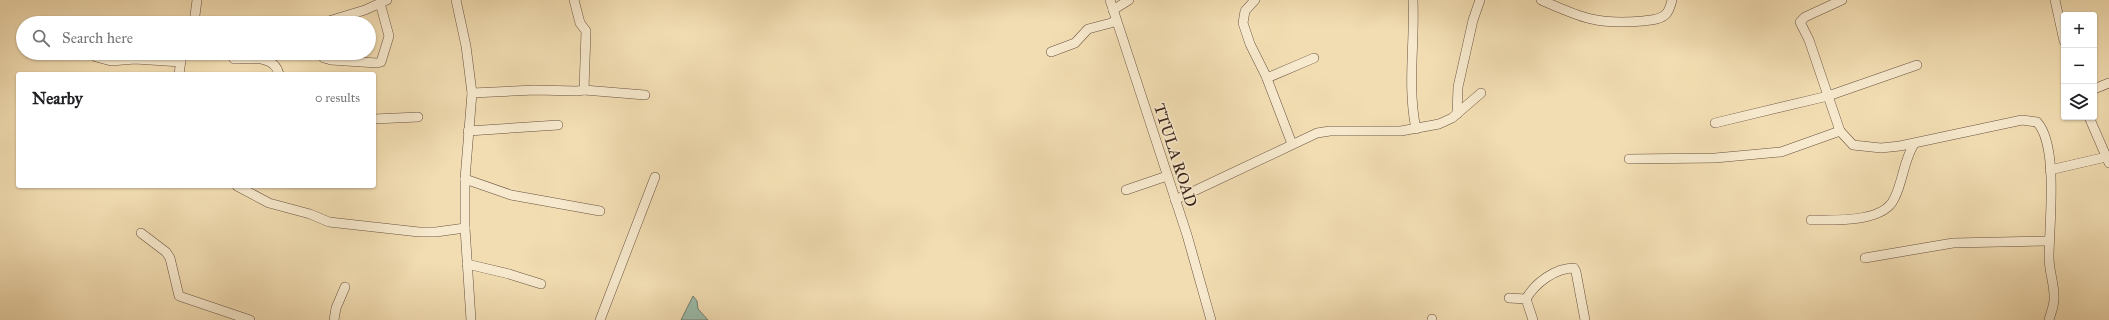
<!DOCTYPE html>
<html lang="en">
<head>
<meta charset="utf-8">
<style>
	body { margin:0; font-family:"IM FELL Great Primer",serif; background:#f2f2f2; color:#202124 }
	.controls { position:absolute; right:12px; top:12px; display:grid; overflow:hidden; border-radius:4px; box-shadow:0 1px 3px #0004 }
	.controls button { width:36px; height:36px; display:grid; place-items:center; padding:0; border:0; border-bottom:1px solid #e0e0e0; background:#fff; color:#202124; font:20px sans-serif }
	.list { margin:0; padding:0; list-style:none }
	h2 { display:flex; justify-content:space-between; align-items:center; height:52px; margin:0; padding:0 16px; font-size:17px }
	h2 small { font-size:13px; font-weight:400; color:#757577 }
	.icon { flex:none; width:22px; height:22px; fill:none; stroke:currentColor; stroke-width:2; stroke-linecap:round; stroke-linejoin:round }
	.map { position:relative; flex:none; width:2109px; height:320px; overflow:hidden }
	.search { position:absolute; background:#fff; box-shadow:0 1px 3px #0004; left:16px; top:16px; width:360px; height:44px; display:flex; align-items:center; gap:10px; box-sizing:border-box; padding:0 14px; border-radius:22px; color:#757577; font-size:15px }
	.panel { position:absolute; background:#fff; box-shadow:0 1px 3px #0004; left:16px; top:72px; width:360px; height:116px; border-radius:4px }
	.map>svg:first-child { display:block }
</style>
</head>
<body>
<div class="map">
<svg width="2109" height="320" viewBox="0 0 2109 320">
	<rect width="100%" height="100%" fill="#f2ddb2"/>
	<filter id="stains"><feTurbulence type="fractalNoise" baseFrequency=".005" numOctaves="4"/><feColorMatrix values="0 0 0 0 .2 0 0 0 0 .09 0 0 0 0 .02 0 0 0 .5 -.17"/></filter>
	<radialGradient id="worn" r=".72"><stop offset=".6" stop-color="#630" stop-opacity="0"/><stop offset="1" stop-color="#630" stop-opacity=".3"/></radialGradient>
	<polygon fill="#9bbcab" stroke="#747e71" points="693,296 697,301 698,309 708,320 681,320"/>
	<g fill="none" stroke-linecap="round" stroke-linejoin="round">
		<defs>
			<g id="minor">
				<polyline points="456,0 466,46 472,93 465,179 465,228 471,320"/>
				<polyline points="1110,0 1187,235 1211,320"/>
				<polyline points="1255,0 1245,11 1243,23 1250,44 1266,76 1292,144"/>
				<path d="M1413,0C1415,43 1407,86 1416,129"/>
				<path d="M1541,0C1582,18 1597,25 1643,21C1650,20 1660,20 1666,14C1669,11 1671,4 1672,0"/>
				<path d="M1842,0L1805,17L1800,22L1809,40L1840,131L1853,145L1881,148L1900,146L2022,120L2037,122C2059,146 2049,225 2049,257C2049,271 2054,283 2054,296C2055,304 2051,312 2049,320"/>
				<polyline points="2055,0 2064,41"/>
				<polyline points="1113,10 1129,0"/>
				<polyline points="194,23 197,0"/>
				<polyline points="322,23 365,10 387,0"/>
				<polyline points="1051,52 1075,43 1088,29 1111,23 1116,20"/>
				<polyline points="319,53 324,58 331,60 377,63 381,62 389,36 380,3"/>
				<polyline points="96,57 111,61 135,59 181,62"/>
				<path d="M234,59C250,59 274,54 279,74"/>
				<polyline points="179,74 182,53"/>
				<polyline points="1267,78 1314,58"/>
				<polyline points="2094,89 2109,83"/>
				<polyline points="584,90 645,95"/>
				<polyline points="472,93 535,90 577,91 584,90 586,31 580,23 574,0"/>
				<polyline points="1457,114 1458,87 1473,20 1480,0"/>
				<polyline points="2089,117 2109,163"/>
				<polyline points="374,119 418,117"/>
				<polyline points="1715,123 1828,96 1917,65"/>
				<polyline points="468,131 558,125"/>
				<polyline points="1629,159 1715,158 1781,152 1840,131"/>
				<polyline points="2050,170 2106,157"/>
				<polyline points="465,179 511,195 600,211"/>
				<polyline points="237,186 269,203 310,214 329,222 419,232 436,232 465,228"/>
				<polyline points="1126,190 1167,176"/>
				<polyline points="1175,200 1317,133 1330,131 1401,131 1439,124 1452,118 1481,93"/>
				<path d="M1811,220C1833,220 1883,223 1894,199C1903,182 1903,162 1914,144"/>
				<polyline points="141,233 166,252 170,258 179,296 250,320"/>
				<polyline points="1865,258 1953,243 2049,241"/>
				<polyline points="467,264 509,274 541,284"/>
				<polyline points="1509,298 1526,299 1533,320"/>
				<path d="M1526,299C1535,283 1555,268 1574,268L1576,272L1585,320"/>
				<polyline points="1432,319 1432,320"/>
				<polyline points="334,320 336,308 345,287"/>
				<polyline points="600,320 655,177"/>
			</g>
		</defs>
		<use href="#minor" stroke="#68513f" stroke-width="10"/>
		<use href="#minor" stroke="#f7e9cd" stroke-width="9"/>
	</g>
	<g text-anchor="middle" stroke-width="3.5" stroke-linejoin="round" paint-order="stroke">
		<g font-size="16" fill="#3a2219" stroke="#f7e9cd">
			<text transform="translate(1176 155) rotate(72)" y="6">TTULA ROAD</text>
		</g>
	</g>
	<rect width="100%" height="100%" filter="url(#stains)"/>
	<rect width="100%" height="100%" fill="url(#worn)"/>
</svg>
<div class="controls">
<button>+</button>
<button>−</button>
<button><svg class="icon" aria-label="layers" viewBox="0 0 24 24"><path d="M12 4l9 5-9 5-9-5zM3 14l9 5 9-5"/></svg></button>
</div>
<div class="search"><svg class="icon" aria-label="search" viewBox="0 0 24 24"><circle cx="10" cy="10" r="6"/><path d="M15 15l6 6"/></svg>Search here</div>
<section class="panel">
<h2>Nearby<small>0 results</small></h2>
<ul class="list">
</ul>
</section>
</div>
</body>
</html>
